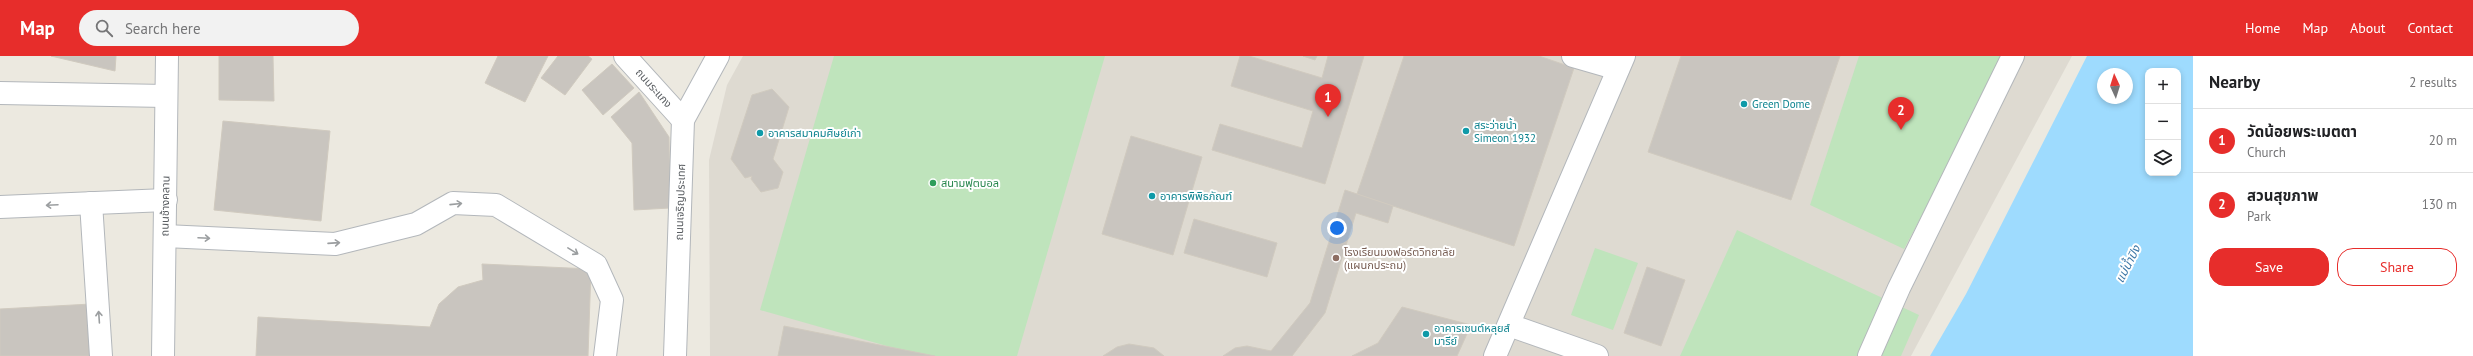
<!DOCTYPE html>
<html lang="en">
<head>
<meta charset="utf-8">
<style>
	body { margin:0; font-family:"PT Sans","Noto Sans Thai",sans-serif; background:#f2f2f2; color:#202124 }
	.controls { position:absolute; right:12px; top:12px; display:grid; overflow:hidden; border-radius:8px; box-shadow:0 2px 6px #0003 }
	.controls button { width:36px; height:36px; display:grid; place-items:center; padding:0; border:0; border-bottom:1px solid #e0e0e0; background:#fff; color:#202124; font:20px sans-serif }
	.compass { position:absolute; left:2097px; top:12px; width:36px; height:36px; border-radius:50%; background:#fff; box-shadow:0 2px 6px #0003; rotate:356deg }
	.you { position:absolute; left:1337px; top:172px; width:14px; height:14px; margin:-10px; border:3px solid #fff; border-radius:50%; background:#1a73e8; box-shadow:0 0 0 6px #1a73e833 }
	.badge { display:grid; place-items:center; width:26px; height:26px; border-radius:50%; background:#e72d2b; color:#fff; font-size:13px; font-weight:700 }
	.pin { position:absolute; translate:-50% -33px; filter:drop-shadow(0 1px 2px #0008) }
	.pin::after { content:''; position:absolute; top:21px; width:14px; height:12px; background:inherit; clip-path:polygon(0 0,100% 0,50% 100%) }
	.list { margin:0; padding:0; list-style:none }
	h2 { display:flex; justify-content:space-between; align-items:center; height:52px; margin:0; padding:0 16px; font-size:17px }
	h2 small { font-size:13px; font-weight:400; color:#757577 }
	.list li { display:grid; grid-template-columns:26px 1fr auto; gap:12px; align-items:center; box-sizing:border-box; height:64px; padding:0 16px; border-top:1px solid #e0e0e0 }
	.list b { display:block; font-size:15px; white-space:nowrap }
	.list p { margin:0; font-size:13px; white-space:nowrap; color:#757577 }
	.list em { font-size:13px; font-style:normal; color:#757577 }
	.actions { display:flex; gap:8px; padding:12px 16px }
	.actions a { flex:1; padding:9px 0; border:1px solid #e72d2b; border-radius:16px; text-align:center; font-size:14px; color:#e72d2b }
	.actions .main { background:#e72d2b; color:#fff }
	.icon { flex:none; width:22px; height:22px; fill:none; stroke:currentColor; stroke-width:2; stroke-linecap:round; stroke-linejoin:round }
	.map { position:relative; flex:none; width:2193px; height:300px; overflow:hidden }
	header { display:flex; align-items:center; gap:24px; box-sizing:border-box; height:56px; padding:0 20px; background:#e72d2b; color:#fff }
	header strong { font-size:19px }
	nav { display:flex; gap:22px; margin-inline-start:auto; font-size:14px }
	.search { width:280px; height:36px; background:#f2f2f2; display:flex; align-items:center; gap:10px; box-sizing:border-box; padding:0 14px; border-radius:22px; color:#757577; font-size:15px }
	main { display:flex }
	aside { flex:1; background:#fff }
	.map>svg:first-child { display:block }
</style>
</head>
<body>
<header>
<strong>Map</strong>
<div class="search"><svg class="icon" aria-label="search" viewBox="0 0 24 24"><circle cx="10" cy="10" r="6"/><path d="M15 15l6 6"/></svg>Search here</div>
<nav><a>Home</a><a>Map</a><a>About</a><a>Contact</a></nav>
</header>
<main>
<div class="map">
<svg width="2193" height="300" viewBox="0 0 2193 300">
	<rect width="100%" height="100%" fill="#ece9e0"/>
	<polygon fill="#dedad1" points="743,0 2072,0 1911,300 710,300 709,104 727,29"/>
	<g fill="#bfe4bc">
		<polygon points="834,0 1105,0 1017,300 922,300 760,254"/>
		<polygon points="1859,0 2007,0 1904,193 1810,149"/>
		<polygon points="1737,174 1919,259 1901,300 1680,300"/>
		<polygon points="1595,192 1638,207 1613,274 1571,259"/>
	</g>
	<path fill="#9edbfe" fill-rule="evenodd" d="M2087,0H2193V300H1930L1966,238ZM2148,15H2178V117H2148ZM2103,18H2127V42H2103Z"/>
	<g fill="#c9c5bf" stroke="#d0cabf">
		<polygon points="51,0 116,0 115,15"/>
		<polygon points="219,0 273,0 274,45 219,44"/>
		<polygon points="498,0 548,0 525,46 485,27"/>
		<polygon points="558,0 588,0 592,3 565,39 541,22"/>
		<polygon points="1240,0 1249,0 1322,22 1328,0 1364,0 1325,128 1212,94 1220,68 1302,92 1313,55 1231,30"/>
		<polygon points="1303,0 1317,0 1315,4"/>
		<polygon points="1404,0 1539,0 1574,12 1514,190 1357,138"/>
		<polygon points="1681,0 1840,0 1791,144 1648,96"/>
		<polygon points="612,8 634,32 603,59 582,34"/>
		<polygon points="772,33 789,51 773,103 783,116 778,132 761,136 751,123 752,120 745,122 731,103 752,39"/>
		<polygon points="639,36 669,81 670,152 634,154 632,87 611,61"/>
		<polygon points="223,65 330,75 321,165 214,154"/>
		<polygon points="1131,80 1202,101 1173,199 1102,178"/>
		<polygon points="1345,134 1393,150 1388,167 1356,157 1325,257 1292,300 1223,300 1235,292 1247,290 1271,295 1310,247"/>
		<polygon points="1194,163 1277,187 1267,221 1184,197"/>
		<polygon points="482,208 591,213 588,300 256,300 258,261 430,271 439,248 458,231 483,224"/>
		<polygon points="1647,211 1685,224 1661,290 1624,277"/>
		<polygon points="91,248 93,300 0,300 0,253"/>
		<polygon points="1402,251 1471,269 1457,300 1352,300 1378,287"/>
		<polygon points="784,270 935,300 778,300"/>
		<polygon points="1129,288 1154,292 1164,300 1103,300 1117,291"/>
	</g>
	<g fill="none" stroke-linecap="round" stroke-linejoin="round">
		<defs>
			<g id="minor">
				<polyline points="625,0 683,64"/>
				<polyline points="1573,0 1618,13"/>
				<polyline points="0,37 166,40"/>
				<polyline points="91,147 101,300"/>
				<polyline points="0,151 166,144"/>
				<polyline points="165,180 335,188 416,168 453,147 496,149 596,209 612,244 605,300"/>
				<polyline points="1509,269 1597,300"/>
				<polyline points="163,300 167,0"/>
				<polyline points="675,300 683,64 718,0"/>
				<polyline points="1495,300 1624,0"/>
				<polyline points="1869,300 1899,232 2013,0"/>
			</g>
		</defs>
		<use href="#minor" stroke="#b3b7bb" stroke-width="24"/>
		<use href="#minor" stroke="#fff" stroke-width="22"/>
	</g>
	<defs><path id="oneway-shaft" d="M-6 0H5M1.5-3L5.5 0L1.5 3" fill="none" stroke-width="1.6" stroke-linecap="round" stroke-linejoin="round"/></defs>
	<g stroke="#9b9ea0">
		<use href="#oneway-shaft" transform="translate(456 148) rotate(-6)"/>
		<use href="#oneway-shaft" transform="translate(52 149) rotate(177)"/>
		<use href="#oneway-shaft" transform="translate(204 182) rotate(3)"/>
		<use href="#oneway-shaft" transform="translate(334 187) rotate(-4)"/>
		<use href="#oneway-shaft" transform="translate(573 195) rotate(31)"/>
		<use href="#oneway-shaft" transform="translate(99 261) rotate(-94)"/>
	</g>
	<g fill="#0f9aa8" stroke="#fff" stroke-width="1.5">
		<circle cx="1744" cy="48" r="4"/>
		<circle cx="1466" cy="75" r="4"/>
		<circle cx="760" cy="77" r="4"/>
		<circle cx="1152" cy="140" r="4"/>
		<circle cx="1426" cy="278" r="4"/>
	</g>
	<circle fill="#2e9e5b" stroke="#fff" stroke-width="1.5" cx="933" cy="127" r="4"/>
	<circle fill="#8d6e63" stroke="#fff" stroke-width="1.5" cx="1336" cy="202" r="4"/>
	<g text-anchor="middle" stroke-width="4" stroke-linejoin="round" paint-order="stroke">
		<g font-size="11" fill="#595d61" stroke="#fff">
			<text transform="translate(654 32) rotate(48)" y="4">ถนนระแกง</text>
			<text transform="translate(680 146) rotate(-88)" y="4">ถนนเจริญประเทศ</text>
			<text transform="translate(165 150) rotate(-89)" y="4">ถนนช้างคลาน</text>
		</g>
		<g font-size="11" fill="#0d838f" stroke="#fff" text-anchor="start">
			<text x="1752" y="52">Green Dome</text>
			<text x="1474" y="73">สระว่ายน้ำ<tspan x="1474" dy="13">Simeon 1932</tspan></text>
			<text x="768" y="81">อาคารสมาคมศิษย์เก่า</text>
			<text x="1160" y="144">อาคารพิพิธภัณฑ์</text>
			<text x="1434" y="276">อาคารเซนต์หลุยส์<tspan x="1434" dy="13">มารีย์</tspan></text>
		</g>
		<g font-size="11" fill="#27864d" stroke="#fff" text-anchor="start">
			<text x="941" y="131">สนามฟุตบอล</text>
		</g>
		<g font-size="11" fill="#785e54" stroke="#fff" text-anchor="start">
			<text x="1344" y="200">โรงเรียนมงฟอร์ตวิทยาลัย<tspan x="1344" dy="13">(แผนกประถม)</tspan></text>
		</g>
		<g font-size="12" font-style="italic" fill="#3b76a6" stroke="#fff">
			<text transform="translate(2128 208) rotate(-63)" y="4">แม่น้ำปิง</text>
		</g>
	</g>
</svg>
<div class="controls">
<button>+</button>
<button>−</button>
<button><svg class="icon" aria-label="layers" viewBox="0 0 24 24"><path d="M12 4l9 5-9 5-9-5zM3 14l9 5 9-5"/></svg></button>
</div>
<svg class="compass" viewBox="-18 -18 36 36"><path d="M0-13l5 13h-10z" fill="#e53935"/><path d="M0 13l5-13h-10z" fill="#757577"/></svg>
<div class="you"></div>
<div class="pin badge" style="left:1328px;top:61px">1</div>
<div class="pin badge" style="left:1901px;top:74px">2</div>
</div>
<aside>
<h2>Nearby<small>2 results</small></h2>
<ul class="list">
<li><span class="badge">1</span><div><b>วัดน้อยพระเมตตา</b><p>Church</p></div><em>20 m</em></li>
<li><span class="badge">2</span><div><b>สวนสุขภาพ</b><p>Park</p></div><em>130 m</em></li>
</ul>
<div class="actions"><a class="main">Save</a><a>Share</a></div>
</aside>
</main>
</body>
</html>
